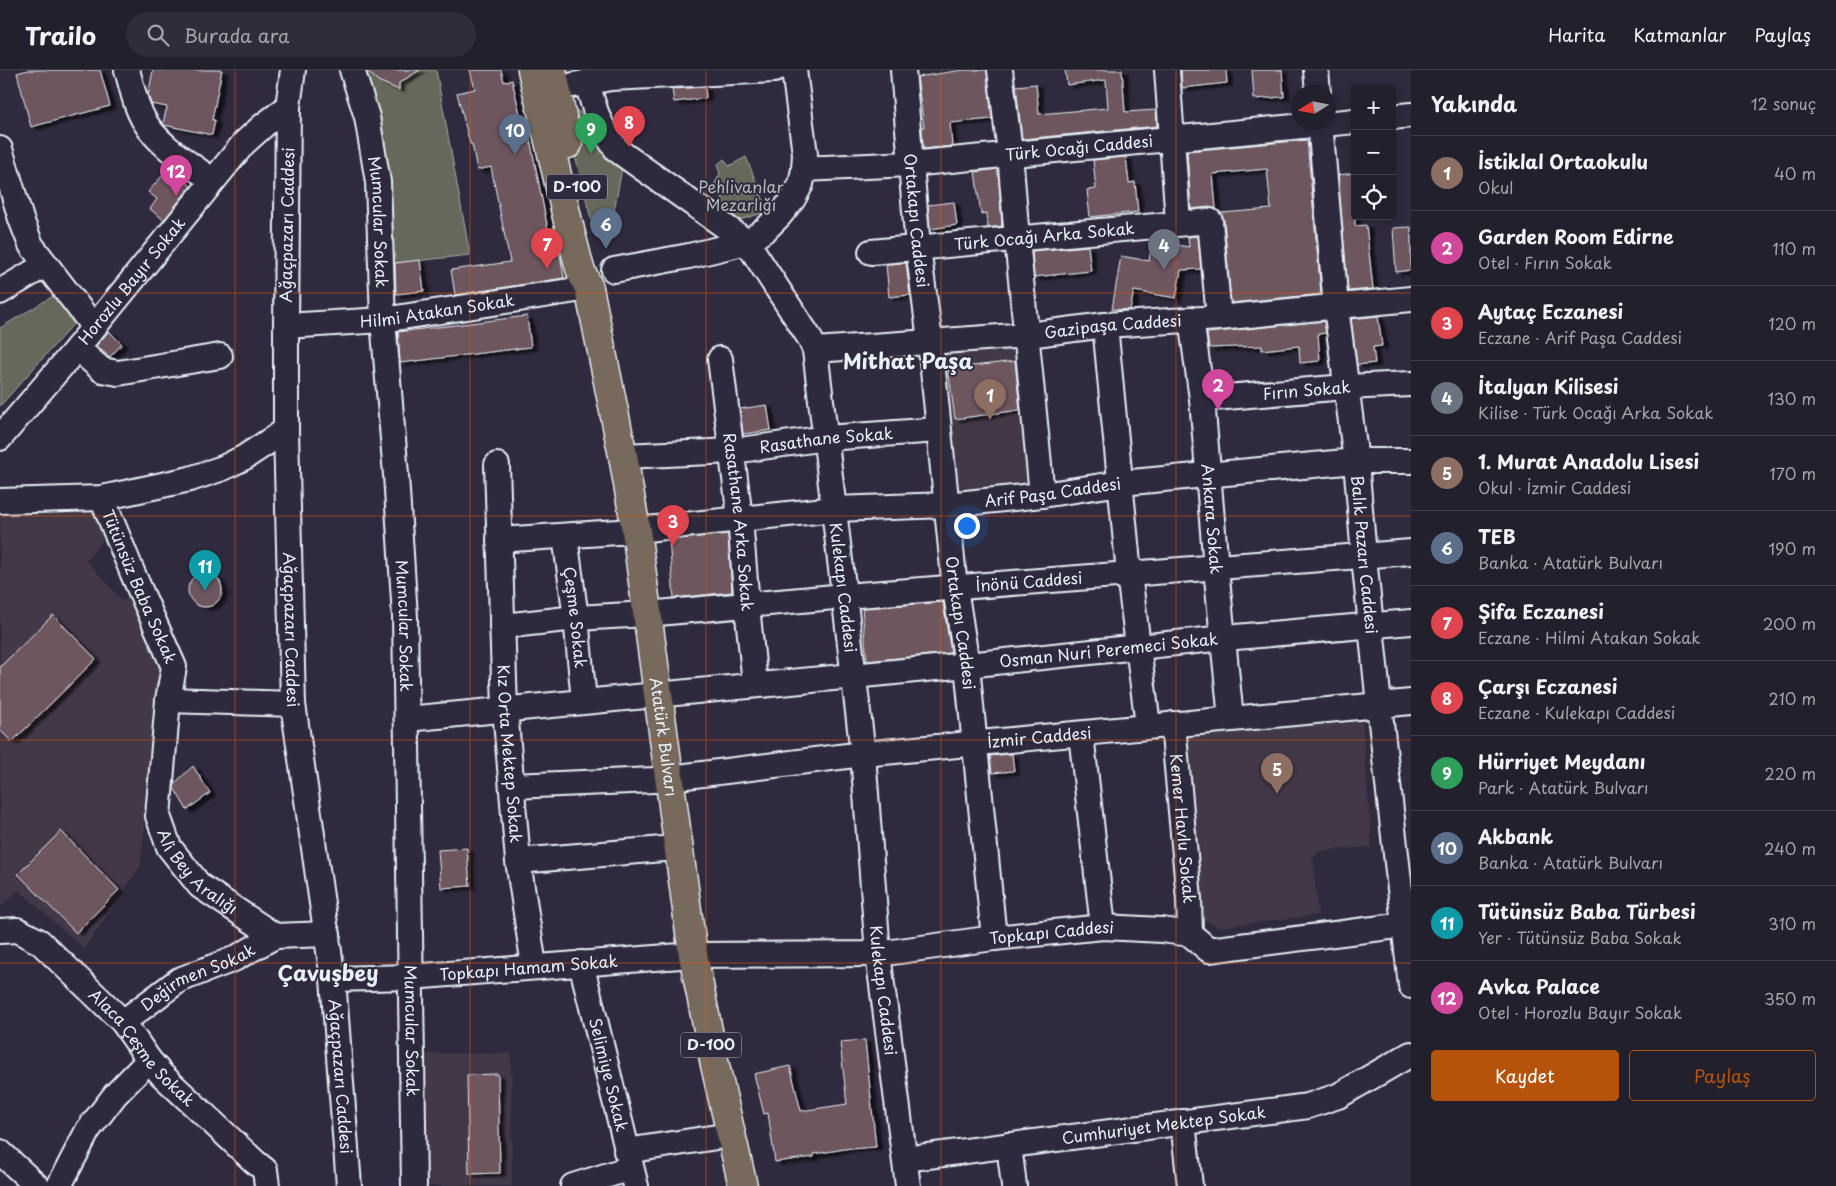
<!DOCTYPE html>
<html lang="tr">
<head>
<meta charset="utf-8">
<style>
	body { margin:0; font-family:"Playpen Sans",sans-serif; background:#2f2d3a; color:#f1f3f6 }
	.controls { position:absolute; right:15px; top:15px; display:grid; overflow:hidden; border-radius:5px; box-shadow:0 2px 12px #0003 }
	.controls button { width:45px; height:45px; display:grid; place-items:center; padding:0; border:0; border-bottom:1px solid #403e4a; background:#23202e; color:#f1f3f6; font:25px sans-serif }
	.compass { position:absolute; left:1291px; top:15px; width:45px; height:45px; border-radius:50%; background:#23202e; box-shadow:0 2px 12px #0003; rotate:259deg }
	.you { position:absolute; left:966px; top:455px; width:18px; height:18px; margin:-12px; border:4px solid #fff; border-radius:50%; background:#1a73e8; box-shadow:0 0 0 8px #1a73e833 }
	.badge { display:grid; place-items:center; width:32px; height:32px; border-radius:50%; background:#b45309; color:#fff; font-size:16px; font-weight:700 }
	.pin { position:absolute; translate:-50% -41px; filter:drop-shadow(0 1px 2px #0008) }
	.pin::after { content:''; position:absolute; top:26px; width:18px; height:15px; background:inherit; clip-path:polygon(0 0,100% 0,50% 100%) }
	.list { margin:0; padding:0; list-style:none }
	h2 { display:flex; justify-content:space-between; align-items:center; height:65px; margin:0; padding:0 20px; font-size:21px }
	h2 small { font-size:16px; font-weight:400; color:#a3a3aa }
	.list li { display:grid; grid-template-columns:32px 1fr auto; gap:15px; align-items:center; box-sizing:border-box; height:75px; padding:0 20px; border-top:1px solid #403e4a }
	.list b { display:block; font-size:19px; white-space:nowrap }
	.list p { margin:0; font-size:16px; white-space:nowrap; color:#a3a3aa }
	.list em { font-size:16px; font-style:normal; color:#a3a3aa }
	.actions { display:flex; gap:10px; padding:15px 20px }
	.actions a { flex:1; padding:11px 0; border:1px solid #b45309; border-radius:5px; text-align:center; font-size:18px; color:#b45309 }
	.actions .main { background:#b45309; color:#fff }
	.icon { flex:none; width:28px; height:28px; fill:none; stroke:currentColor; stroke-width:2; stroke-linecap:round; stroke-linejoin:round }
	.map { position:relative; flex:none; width:1411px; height:1116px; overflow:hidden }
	header { display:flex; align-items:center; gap:30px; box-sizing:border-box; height:70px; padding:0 25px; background:#23202e; border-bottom:1px solid #403e4a }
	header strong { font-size:24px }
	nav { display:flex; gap:28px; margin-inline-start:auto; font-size:18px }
	.search { width:350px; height:45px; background:#2f2d3a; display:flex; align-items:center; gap:12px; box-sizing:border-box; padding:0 18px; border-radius:28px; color:#a3a3aa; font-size:19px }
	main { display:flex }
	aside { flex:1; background:#23202e }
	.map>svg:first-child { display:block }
</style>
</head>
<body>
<header>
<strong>Trailo</strong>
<div class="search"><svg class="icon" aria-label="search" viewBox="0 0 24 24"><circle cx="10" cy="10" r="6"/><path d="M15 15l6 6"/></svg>Burada ara</div>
<nav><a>Harita</a><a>Katmanlar</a><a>Paylaş</a></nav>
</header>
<main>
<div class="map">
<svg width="1411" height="1116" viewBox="0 0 1411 1116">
	<defs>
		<filter id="shadow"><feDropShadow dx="5.5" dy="3" stdDeviation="1" flood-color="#0009"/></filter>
	</defs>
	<rect width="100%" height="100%" fill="#2f2a3d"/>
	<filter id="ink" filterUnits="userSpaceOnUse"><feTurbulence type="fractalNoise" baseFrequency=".02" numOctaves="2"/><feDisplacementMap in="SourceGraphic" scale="10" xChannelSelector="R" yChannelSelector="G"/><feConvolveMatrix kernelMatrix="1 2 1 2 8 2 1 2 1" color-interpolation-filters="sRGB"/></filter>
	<g filter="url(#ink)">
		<g fill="#423747">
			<polygon points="1024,273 1036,419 957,425 942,281"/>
			<polygon points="95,440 107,466 86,490 123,531 132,523 165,596 140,797 84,879 19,820 0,838 0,442"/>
			<polygon points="1362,646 1372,777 1320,781 1313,787 1318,845 1218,857 1200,848 1181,671 1188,662"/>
			<polygon points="511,983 512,1116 421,1116 419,984"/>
		</g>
		<g fill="#65685a" stroke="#a6aca9">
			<polygon points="360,0 436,0 470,185 388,194"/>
			<polygon points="562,35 580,42 594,70 622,98 614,141 594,160"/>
			<polygon points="746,87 768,141 728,154 722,127 711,120 720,104 717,95 724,89 729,96"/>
			<polygon points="58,223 76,251 0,336 0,258"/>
		</g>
		<g fill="#6e565e" stroke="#e8f1f8" filter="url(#shadow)">
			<polygon points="28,0 100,0 110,36 31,57 17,3"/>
			<polygon points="153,0 222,0 212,50 215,50 212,65 164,55 163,53 167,37 151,34 148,26"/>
			<polygon points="366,0 420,0 399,13 399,20 378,11"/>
			<polygon points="470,0 501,0 504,12 512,10 525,65 529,64 553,185 560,184 564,208 455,225 451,200 510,192 491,97 477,100 472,74 470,74 457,23 475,19"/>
			<polygon points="963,0 987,0 992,49 950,53 952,76 923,79 922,57 924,57 917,7"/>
			<polygon points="1065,0 1122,0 1125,42 1156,40 1157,56 1022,69 1016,16 1036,14 1039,44 1108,38 1106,10 1067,15"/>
			<polygon points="1181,0 1226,0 1227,13 1182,18"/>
			<polygon points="1252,0 1282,0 1284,27 1254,29"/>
			<polygon points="705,17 706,28 674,32 672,19"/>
			<polygon points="1307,70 1321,224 1231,233 1224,150 1221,143 1271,139 1267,99 1213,104 1216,139 1209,137 1191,139 1187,81"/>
			<polygon points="1126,87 1129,113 1135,112 1138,142 1090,147 1087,120 1096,119 1093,90"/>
			<polygon points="169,98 191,116 164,150 150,139 157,129 148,122"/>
			<polygon points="998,99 1002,156 988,158 987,143 981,144 975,102"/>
			<polygon points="1355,103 1355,156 1366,155 1373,219 1348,221 1338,105"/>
			<polygon points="954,132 957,155 930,159 928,135"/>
			<polygon points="1411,157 1411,200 1396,202 1393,158"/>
			<polygon points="1198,166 1201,199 1181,200 1176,228 1134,221 1130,240 1112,239 1121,186 1149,191 1152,171 1189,177 1188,167"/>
			<polygon points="1088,176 1091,201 1034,207 1032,181"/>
			<polygon points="420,190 424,221 396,224 395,193"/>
			<polygon points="906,193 910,225 889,227 886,194"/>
			<polygon points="527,246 531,277 400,293 398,262"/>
			<polygon points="1378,246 1382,276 1373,277 1375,293 1357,295 1351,249"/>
			<polygon points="1324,251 1326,263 1318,264 1320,291 1300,293 1299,276 1262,280 1262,276 1209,278 1207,263"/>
			<polygon points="109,261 122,274 110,287 96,276"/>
			<polygon points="1015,291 1020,340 955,349 948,299"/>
			<polygon points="767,335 771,360 743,364 740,339"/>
			<polygon points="728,464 732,522 674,528 669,470"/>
			<circle cx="205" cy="520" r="17"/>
			<polygon points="943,532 951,583 867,591 862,538"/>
			<polygon points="53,545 96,589 12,672 0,660 0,597"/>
			<polygon points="1012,684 1014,701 992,703 990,686"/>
			<polygon points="193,696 210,723 187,740 174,718 175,713"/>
			<polygon points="61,761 119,820 76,863 18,804"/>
			<polygon points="467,778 470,816 441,818 438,780"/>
			<polygon points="865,970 876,1077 851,1079 851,1078 814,1084 814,1087 775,1092 768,1043 764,1044 754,1004 790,996 801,1041 847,1034 840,972"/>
			<polygon points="498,1004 500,1103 469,1104 467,1005"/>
		</g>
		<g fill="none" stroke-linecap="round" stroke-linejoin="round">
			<defs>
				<g id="minor">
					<path d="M127,0C132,17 135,36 145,52C160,77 189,93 212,110"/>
					<path id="s1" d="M293,0L288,37L286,256V360L293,634L333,909L349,1116"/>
					<path id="s2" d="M352,0L367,47L378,112L383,250L396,405L405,547L414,1116"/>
					<path id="s3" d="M903,0L918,177L930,271L955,518L967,595L994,868"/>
					<polyline points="1000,0 1010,83 1017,169 1042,425"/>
					<polyline points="1167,0 1178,152"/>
					<polyline points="1316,0 1318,22"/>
					<path id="s4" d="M587,12C595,42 599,55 617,80L747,172L809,267L815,280L863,684L878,884L908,1116"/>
					<polyline points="573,15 611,8 774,0"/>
					<polyline points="1392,47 1411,45"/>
					<path id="s5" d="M1320,52L1336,237L1356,391L1364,487L1379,635L1411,916"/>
					<polyline points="0,79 21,149 31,175 93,256"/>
					<path id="s6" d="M804,99L910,94L1355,51"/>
					<path id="s7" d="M871,182L1210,151L1219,248"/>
					<polyline points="614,200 689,186 747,172 766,159 780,145 793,129 801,114 804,99 805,84 794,0"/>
					<polyline points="0,222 45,195"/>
					<path id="s8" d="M1191,249L1202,329L1216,498L1231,649"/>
					<polyline points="1105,255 1129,504 1148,656"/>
					<path id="s9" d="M286,256L383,250L589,218"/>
					<polyline points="77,278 102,300 118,303 220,286"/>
					<path id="s10" d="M815,280L1028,265L1105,255L1219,248L1411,229"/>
					<path id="s11" d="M720,289L740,448L747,536L755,614"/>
					<path id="s12" d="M1202,329L1346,317L1411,314"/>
					<path id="s13" d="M0,368L77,278L244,73L264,55L288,37"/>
					<path id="s14" d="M623,386L733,381L826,368L938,360"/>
					<path id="s15" d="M497,395L505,639L518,791L534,896"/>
					<path id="s16" d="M102,428L133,504L174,597L168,630L158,746L169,777L200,816L275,866L328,864"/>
					<polyline points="0,431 102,428 190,409 223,398 245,387 286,360"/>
					<path id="s17" d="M565,466L576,548L584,631"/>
					<path id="s18" d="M499,470L618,462L835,439L947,435L1042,425L1121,413L1356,391H1411"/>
					<path id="s19" d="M502,556L576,548L647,544L845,526L1411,482"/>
					<polyline points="168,630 293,634"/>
					<path id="s20" d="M407,649L967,595L1224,568L1411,552"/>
					<path id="s21" d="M1173,654L1189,829L1190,864"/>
					<polyline points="1081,664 1103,857"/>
					<path id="s22" d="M512,716L654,710L863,684L1411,632"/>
					<polyline points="518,791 663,779 678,779"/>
					<path id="s23" d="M0,861L17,860L40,872L123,952L149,990L162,1005L255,1092L265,1100L267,1116"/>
					<path id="s24" d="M581,893L636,1116"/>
					<path id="s25" d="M333,909L411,907L693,885L878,884L994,868L1103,857L1162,860L1190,864L1209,880L1405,855"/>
					<path id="s26" d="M123,952L179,910L234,889L275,866"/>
					<polyline points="1183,1052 1190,1116"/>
					<polyline points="1009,1075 1014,1116"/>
					<polyline points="626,1081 730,1065"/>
					<polyline points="0,1082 37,1116"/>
					<path id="s27" d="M905,1089L1308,1036L1338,1026L1411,984"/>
					<polyline points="59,1116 88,1060 115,1025 149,990"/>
					<polyline points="573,1116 631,1098"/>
				</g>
				<g id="major">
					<path id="s28" d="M532,0L571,164L580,199L589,218L623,386L636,460L693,885L715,995L743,1116"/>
					<polyline points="552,0 568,74"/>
				</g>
			</defs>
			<use href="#minor" stroke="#e8f1f8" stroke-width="28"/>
			<use href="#major" stroke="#e8f1f8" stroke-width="31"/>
			<use href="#minor" stroke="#2f2a3d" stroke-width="24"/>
			<use href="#major" stroke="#77695c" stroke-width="28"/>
		</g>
	</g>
	<path fill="none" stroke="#e8590c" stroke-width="1" stroke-opacity="0.55" d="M235,0V1116M470,0V1116M706,0V1116M941,0V1116M1176,0V1116M0,223H1411M0,446H1411M0,670H1411M0,893H1411"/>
	<g text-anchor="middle" stroke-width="4" stroke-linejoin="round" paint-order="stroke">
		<g fill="#2f2a3d" stroke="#b0b5c0" stroke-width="1">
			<rect x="547" y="104.5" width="60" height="25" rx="4"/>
			<rect x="681" y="962.5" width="60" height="25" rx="4"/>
		</g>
		<g font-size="15" font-weight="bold" fill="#e8f1f8">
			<text x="577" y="122">D-100</text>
			<text x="711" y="980">D-100</text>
		</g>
		<g font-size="16" fill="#e8f1f8" stroke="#2f2a3d">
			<text dy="6" stroke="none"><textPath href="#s6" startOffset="276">Türk Ocağı Caddesi</textPath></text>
			<text dy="6" stroke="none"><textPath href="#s3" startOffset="151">Ortakapı Caddesi</textPath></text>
			<text dy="6" stroke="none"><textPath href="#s2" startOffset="155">Mumcular Sokak</textPath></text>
			<text transform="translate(287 155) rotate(-89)" y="6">Ağaçpazarı Caddesi</text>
			<text dy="6" stroke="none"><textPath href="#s7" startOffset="174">Türk Ocağı Arka Sokak</textPath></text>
			<text dy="6" stroke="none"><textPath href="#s13" startOffset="205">Horozlu Bayır Sokak</textPath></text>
			<text dy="6" stroke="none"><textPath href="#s9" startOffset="152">Hilmi Atakan Sokak</textPath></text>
			<text dy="6" stroke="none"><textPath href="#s10" startOffset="299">Gazipaşa Caddesi</textPath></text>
			<text dy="6" stroke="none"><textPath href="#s12" startOffset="105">Fırın Sokak</textPath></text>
			<text dy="6" stroke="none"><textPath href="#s14" startOffset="204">Rasathane Sokak</textPath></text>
			<text dy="6" stroke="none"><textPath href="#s18" startOffset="556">Arif Paşa Caddesi</textPath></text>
			<text dy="6" stroke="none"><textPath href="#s8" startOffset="201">Ankara Sokak</textPath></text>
			<text dy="6" stroke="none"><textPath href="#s11" startOffset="164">Rasathane Arka Sokak</textPath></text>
			<text dy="6" stroke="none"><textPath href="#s5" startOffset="435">Balık Pazarı Caddesi</textPath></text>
			<text dy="6" stroke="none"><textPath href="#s19" startOffset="529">İnönü Caddesi</textPath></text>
			<text dy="6" stroke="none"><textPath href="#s16" startOffset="96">Tütünsüz Baba Sokak</textPath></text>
			<text dy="6" stroke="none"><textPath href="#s4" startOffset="601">Kulekapı Caddesi</textPath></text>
			<text dy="6" stroke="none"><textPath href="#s17" startOffset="82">Çeşme Sokak</textPath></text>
			<text dy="6" stroke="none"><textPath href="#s3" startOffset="556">Ortakapı Caddesi</textPath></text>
			<text dy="6" stroke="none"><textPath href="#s2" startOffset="560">Mumcular Sokak</textPath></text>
			<text dy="6" stroke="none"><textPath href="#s1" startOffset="560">Ağaçpazarı Caddesi</textPath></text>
			<text dy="6" stroke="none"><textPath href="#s20" startOffset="705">Osman Nuri Peremeci Sokak</textPath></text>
			<text dy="6" stroke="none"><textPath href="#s28" startOffset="681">Atatürk Bulvarı</textPath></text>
			<text dy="6" stroke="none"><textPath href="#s22" startOffset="530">İzmir Caddesi</textPath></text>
			<text dy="6" stroke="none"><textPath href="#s15" startOffset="289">Kız Orta Mektep Sokak</textPath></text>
			<text dy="6" stroke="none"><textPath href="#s21" startOffset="105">Kemer Havlu Sokak</textPath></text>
			<text dy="6" stroke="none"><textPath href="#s16" startOffset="404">Ali Bey Aralığı</textPath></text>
			<text dy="6" stroke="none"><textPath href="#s25" startOffset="721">Topkapı Caddesi</textPath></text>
			<text dy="6" stroke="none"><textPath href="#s25" startOffset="196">Topkapı Hamam Sokak</textPath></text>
			<text dy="6" stroke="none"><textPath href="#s26" startOffset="88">Değirmen Sokak</textPath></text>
			<text dy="6" stroke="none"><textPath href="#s4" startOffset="1006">Kulekapı Caddesi</textPath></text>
			<text dy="6" stroke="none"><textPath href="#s2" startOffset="965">Mumcular Sokak</textPath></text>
			<text dy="6" stroke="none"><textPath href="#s23" startOffset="190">Alaca Çeşme Sokak</textPath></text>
			<text dy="6" stroke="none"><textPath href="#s24" startOffset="115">Selimiye Sokak</textPath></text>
			<text dy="6" stroke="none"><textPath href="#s1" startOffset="1010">Ağaçpazarı Caddesi</textPath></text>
			<text dy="6" stroke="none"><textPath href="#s27" startOffset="261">Cumhuriyet Mektep Sokak</textPath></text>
		</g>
		<g font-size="16" fill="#b4bab9" stroke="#2f2a3d">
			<text x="741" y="123">Pehlivanlar<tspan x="741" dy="18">Mezarlığı</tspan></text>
		</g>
		<g font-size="21" font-weight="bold" fill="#e8f1f8" stroke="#2f2a3d">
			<text x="908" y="299">Mithat Paşa</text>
			<text x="328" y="911">Çavuşbey</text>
		</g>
	</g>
</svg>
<div class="controls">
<button>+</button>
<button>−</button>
<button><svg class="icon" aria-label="locate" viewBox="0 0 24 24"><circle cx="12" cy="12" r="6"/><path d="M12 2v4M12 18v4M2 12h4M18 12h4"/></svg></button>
</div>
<svg class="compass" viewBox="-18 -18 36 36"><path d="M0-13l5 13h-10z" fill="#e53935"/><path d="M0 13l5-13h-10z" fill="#a3a3aa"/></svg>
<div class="you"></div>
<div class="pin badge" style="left:990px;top:350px;background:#8d6e63">1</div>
<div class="pin badge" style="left:1218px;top:340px;background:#d1479c">2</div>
<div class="pin badge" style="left:673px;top:476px;background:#e0444e">3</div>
<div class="pin badge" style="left:1164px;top:200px;background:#6b7280">4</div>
<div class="pin badge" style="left:1277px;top:724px;background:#8d6e63">5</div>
<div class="pin badge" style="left:606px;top:179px;background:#5c6f8a">6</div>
<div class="pin badge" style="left:547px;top:199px;background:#e0444e">7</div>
<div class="pin badge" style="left:629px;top:77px;background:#e0444e">8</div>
<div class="pin badge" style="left:591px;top:84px;background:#2e9e5b">9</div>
<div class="pin badge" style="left:515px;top:85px;background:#5c6f8a">10</div>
<div class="pin badge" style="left:205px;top:521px;background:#0f9aa8">11</div>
<div class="pin badge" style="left:176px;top:126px;background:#d1479c">12</div>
</div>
<aside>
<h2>Yakında<small>12 sonuç</small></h2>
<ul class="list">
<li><span class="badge" style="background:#8d6e63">1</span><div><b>İstiklal Ortaokulu</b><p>Okul</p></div><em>40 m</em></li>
<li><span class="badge" style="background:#d1479c">2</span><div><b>Garden Room Edirne</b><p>Otel · Fırın Sokak</p></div><em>110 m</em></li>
<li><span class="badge" style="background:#e0444e">3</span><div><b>Aytaç Eczanesi</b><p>Eczane · Arif Paşa Caddesi</p></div><em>120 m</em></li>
<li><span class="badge" style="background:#6b7280">4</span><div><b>İtalyan Kilisesi</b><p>Kilise · Türk Ocağı Arka Sokak</p></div><em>130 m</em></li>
<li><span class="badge" style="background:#8d6e63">5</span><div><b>1. Murat Anadolu Lisesi</b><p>Okul · İzmir Caddesi</p></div><em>170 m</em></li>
<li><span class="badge" style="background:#5c6f8a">6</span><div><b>TEB</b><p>Banka · Atatürk Bulvarı</p></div><em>190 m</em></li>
<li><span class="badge" style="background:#e0444e">7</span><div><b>Şifa Eczanesi</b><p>Eczane · Hilmi Atakan Sokak</p></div><em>200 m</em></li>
<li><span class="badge" style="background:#e0444e">8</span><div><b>Çarşı Eczanesi</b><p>Eczane · Kulekapı Caddesi</p></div><em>210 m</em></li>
<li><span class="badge" style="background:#2e9e5b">9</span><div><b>Hürriyet Meydanı</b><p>Park · Atatürk Bulvarı</p></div><em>220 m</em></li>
<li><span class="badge" style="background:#5c6f8a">10</span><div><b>Akbank</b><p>Banka · Atatürk Bulvarı</p></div><em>240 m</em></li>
<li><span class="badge" style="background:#0f9aa8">11</span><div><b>Tütünsüz Baba Türbesi</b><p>Yer · Tütünsüz Baba Sokak</p></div><em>310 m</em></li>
<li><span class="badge" style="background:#d1479c">12</span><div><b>Avka Palace</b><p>Otel · Horozlu Bayır Sokak</p></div><em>350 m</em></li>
</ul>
<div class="actions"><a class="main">Kaydet</a><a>Paylaş</a></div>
</aside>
</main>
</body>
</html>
